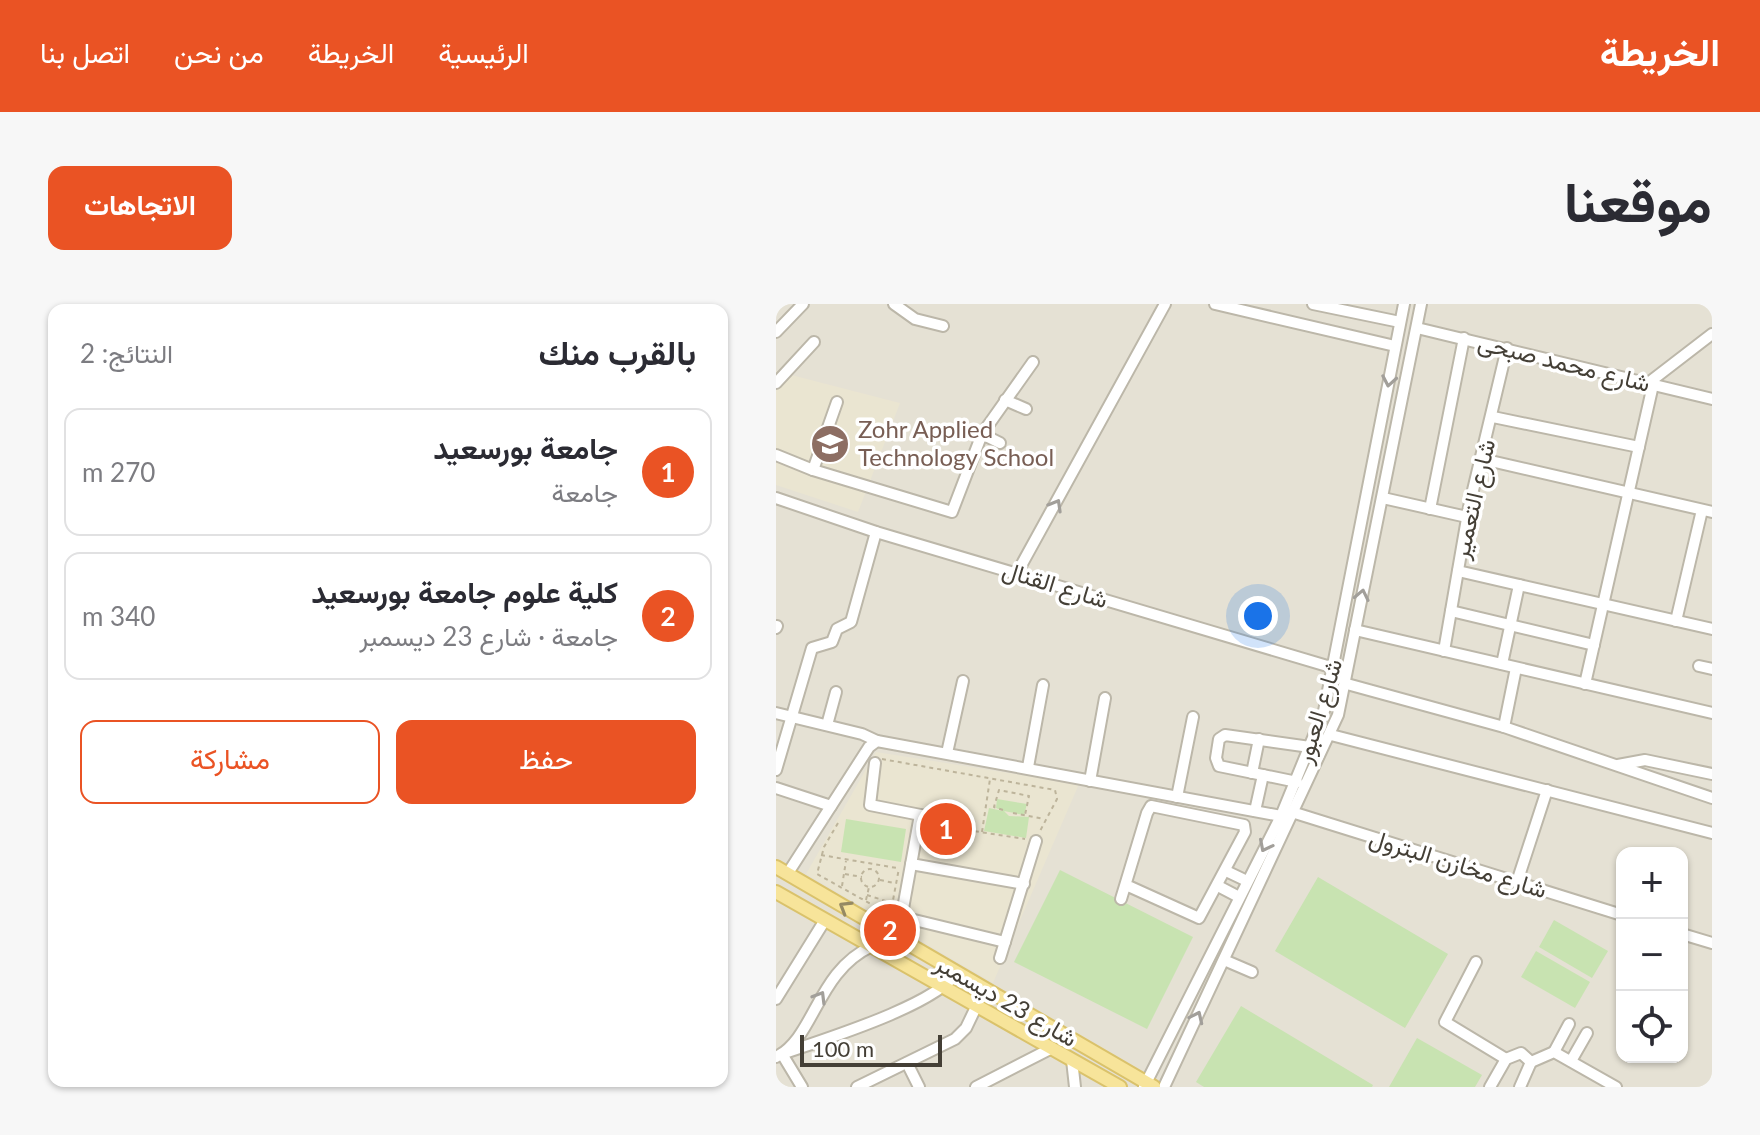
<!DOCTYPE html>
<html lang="ar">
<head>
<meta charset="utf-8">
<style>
	body { margin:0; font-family:Lato,Vazirmatn,sans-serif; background:#f7f7f7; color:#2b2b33; direction:rtl }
	.controls { position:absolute; right:24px; bottom:24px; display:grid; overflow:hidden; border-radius:16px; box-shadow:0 2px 6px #0004 }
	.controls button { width:72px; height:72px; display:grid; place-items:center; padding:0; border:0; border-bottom:2px solid #e1e1e2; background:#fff; color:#2b2b33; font:40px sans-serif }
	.scale { position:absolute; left:24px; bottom:20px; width:142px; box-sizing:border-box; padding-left:8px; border:4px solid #443f36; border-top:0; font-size:22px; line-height:28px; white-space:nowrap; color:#443f36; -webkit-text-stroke:6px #fff; paint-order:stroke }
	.you { position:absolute; left:482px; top:312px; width:28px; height:28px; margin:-20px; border:6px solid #fff; border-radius:50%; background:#1a73e8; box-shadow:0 0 0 12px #1a73e833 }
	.badge { display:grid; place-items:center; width:52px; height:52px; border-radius:50%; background:#ea5324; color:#fff; font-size:26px; font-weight:700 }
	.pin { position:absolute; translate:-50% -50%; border:4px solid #fff; box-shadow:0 2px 8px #0006 }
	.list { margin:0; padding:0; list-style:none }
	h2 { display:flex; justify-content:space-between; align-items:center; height:104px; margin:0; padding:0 32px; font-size:34px }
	h2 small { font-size:26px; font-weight:400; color:#7c7c81 }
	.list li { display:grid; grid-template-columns:52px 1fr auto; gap:24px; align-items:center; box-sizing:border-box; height:128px; margin:0 16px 16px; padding:0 16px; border:2px solid #e1e1e2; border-radius:16px }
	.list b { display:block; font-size:30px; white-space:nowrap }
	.list p { margin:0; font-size:26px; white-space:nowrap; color:#7c7c81 }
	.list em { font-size:26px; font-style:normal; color:#7c7c81 }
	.actions { display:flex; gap:16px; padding:24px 32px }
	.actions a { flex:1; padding:18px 0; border:2px solid #ea5324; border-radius:16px; text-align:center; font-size:28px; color:#ea5324 }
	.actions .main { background:#ea5324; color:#fff }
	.icon { flex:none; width:44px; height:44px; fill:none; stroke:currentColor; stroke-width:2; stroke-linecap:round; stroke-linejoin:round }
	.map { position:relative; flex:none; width:936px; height:783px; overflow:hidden; direction:ltr; border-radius:16px }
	header { display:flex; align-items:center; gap:48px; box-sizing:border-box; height:112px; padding:0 40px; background:#ea5324; color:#fff }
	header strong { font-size:38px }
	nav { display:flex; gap:44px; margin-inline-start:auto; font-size:28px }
	.intro { display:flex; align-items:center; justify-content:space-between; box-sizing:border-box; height:192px; padding:0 48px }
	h1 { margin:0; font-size:56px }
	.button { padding:20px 36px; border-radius:16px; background:#ea5324; color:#fff; font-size:28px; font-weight:700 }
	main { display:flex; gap:48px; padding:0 48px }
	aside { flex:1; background:#fff; border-radius:16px; box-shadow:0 2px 6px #0004 }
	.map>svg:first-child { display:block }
</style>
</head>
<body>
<header>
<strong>الخريطة</strong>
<nav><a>الرئيسية</a><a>الخريطة</a><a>من نحن</a><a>اتصل بنا</a></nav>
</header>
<div class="intro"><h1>موقعنا</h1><a class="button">الاتجاهات</a></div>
<main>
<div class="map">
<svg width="936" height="783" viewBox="0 0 936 783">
	<rect width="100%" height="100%" fill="#f1efe6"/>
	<path fill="#e5e1d4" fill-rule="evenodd" d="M0,0H936V783H0ZM846,549H906V753H846Z"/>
	<g fill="#eae5d1">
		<polygon points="0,67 124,99 82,208 0,181"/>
		<polygon points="100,448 303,480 217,679 30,570"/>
	</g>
	<g fill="#c8e3b1">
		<polygon points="221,495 251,500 248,511 228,507 233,512 253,513 250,534 208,527 213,504 227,507 220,504"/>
		<polygon points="70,515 130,525 125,558 65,548"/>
		<polygon points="284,566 417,633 371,725 238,658"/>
		<polygon points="542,573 672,650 629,724 499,647"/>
		<polygon points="778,616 832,647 816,674 763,643"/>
		<polygon points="760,647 814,678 799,704 745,673"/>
		<polygon points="465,702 597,781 596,783 428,783 420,778"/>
		<polygon points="641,734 706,771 699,783 613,783"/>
	</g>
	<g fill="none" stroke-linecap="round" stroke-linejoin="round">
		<defs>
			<g id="minor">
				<polyline points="118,0 139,15 167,22"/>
				<polyline points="439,0 619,42"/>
				<polyline points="537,0 624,18"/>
				<polyline points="641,24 936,95"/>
				<polyline points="0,28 27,0"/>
				<polyline points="0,79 38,38"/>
				<polyline points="871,80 936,30"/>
				<polyline points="229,96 250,105"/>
				<polyline points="717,113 863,143"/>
				<polyline points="206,130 224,139"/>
				<polyline points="0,151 37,166 176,208 206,130 257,58"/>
				<polyline points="706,155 936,208"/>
				<polyline points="37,166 61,98"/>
				<polyline points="0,194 100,228 558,364"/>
				<polyline points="607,194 691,213"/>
				<polyline points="654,205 688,34"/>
				<polyline points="682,267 936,325"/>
				<polyline points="241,269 389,0"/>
				<polyline points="675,307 818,341"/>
				<polyline points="900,317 926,206"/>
				<polyline points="0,324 1,322"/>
				<polyline points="579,326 936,409"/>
				<polyline points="668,347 693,203 731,44"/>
				<polyline points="726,360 743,281"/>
				<polyline points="923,362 936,365"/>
				<polyline points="571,380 728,423 936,494"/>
				<polyline points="809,380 877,81"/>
				<polyline points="0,409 86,430 101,437"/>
				<polyline points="51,421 60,388"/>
				<polyline points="728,423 740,364"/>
				<polyline points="555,431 936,529"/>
				<polyline points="171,449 187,377"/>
				<polyline points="99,459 94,501 165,515"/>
				<polyline points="842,461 869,456 936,470"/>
				<polyline points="252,463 267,381"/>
				<polyline points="0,466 36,344 56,338 61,325 75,318 100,228"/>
				<polyline points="476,469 483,435"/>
				<polyline points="314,477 329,394"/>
				<polyline points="521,478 443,462 440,454 443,435 449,431 534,443"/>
				<polyline points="0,484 55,502"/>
				<polyline points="401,493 417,413"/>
				<polyline points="479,507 487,471"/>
				<polyline points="519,509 846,611"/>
				<polyline points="135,560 248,580"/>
				<polyline points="450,567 471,577"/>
				<polyline points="12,569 93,443 101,437 505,512"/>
				<polyline points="741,578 771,486"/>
				<polyline points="442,582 463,593"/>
				<polyline points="345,595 371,509 375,502 468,521 469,528 423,614 350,581"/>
				<polyline points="126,613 229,638"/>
				<polyline points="124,621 144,511"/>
				<polyline points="906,630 936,639"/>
				<polyline points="224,654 260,537"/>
				<polyline points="448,656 476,668"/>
				<polyline points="700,658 669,718 730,755"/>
				<polyline points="0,695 49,616"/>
				<polyline points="778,748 793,720"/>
				<path d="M0,753C39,734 40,668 96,642"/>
				<polyline points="296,756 299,783"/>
				<polyline points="795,757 811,729"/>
				<polyline points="755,758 778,748 840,783"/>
				<polyline points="131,759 143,783"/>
				<path d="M26,783L6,750C46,736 161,701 181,668"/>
				<polyline points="81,783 179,735 190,724 201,701"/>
				<polyline points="200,783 276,744"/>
				<polyline points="368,783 505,512 548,407 628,0"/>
				<polyline points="388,783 562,411 645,0"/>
				<polyline points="714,783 730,755 745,749 755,758 744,783"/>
			</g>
			<g id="major">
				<polyline points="0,563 378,783"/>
				<polyline points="0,588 344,783"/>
			</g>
		</defs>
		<use href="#minor" stroke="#bcb7a9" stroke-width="14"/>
		<use href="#major" stroke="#dac26b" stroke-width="16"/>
		<g stroke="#bdb49b" stroke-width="2" stroke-dasharray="4 4" stroke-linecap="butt">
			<polyline points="106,455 279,486 281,495 264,527"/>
			<polyline points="227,506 218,503 223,486 253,492 249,511"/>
			<polyline points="237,509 268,515"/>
			<polyline points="62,519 48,543 41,570 111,609 115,607 123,564"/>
			<polyline points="191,526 249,535"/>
			<polyline points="206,528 214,475"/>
			<polyline points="45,551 121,564"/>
			<circle cx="94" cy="574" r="9"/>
			<polyline points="69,570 86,573"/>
			<polyline points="104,576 118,579"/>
			<polyline points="66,582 70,557"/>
			<polyline points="91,591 116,599"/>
			<polyline points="90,596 93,583"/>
		</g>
		<use href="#minor" stroke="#fff" stroke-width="10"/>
		<use href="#major" stroke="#f7e49a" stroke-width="12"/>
	</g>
	<defs><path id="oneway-chevron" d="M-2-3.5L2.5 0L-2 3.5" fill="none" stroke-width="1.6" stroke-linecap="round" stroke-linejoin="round" transform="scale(2)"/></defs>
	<g stroke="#a29f9a">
		<use href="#oneway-chevron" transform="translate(613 77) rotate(100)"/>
		<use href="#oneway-chevron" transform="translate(280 201) rotate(-60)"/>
		<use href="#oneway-chevron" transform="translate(586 291) rotate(-78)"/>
		<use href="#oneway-chevron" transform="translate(489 542) rotate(117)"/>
		<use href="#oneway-chevron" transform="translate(44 693) rotate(-59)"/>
		<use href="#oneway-chevron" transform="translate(421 713) rotate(-65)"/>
	</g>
	<use stroke="#958963" href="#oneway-chevron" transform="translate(69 603) rotate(-149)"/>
	<defs>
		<symbol id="school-disc" viewBox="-11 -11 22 22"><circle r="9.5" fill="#8d6e63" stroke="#fff"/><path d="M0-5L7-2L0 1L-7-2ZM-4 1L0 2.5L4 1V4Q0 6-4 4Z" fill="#fff"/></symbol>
	</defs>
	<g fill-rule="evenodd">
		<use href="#school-disc" x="32" y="118" width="44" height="44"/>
	</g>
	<g text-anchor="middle" stroke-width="7" stroke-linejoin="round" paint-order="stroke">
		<g font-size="24" fill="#443f36" stroke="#fff">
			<text transform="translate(788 59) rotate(14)" y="8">شارع محمد صبحى</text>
			<text transform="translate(698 195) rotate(-77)" y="8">شارع التعمير</text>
			<text transform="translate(279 281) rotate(17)" y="8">شارع القنال</text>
			<text transform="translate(543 407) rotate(-73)" y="8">شارع العبور</text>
			<text transform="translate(682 560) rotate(17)" y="8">شارع مخازن البترول</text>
			<text transform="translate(230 697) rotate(30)" y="8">شارع 23 ديسمبر</text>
		</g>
		<g font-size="24" fill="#785e54" stroke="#fff" text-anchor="start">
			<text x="82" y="134">Zohr Applied<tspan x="82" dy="28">Technology School</tspan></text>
		</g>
	</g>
</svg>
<div class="controls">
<button>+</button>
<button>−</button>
<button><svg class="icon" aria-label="locate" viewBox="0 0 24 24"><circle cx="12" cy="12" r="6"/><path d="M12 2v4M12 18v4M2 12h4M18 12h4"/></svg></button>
</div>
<div class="scale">100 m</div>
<div class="you"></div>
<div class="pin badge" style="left:170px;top:525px">1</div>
<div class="pin badge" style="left:114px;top:626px">2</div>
</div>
<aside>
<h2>بالقرب منك<small>النتائج: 2</small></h2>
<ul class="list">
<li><span class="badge">1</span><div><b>جامعة بورسعيد</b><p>جامعة</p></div><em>270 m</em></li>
<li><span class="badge">2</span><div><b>كلية علوم جامعة بورسعيد</b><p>جامعة · شارع 23 ديسمبر</p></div><em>340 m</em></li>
</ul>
<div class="actions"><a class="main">حفظ</a><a>مشاركة</a></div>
</aside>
</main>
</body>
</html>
